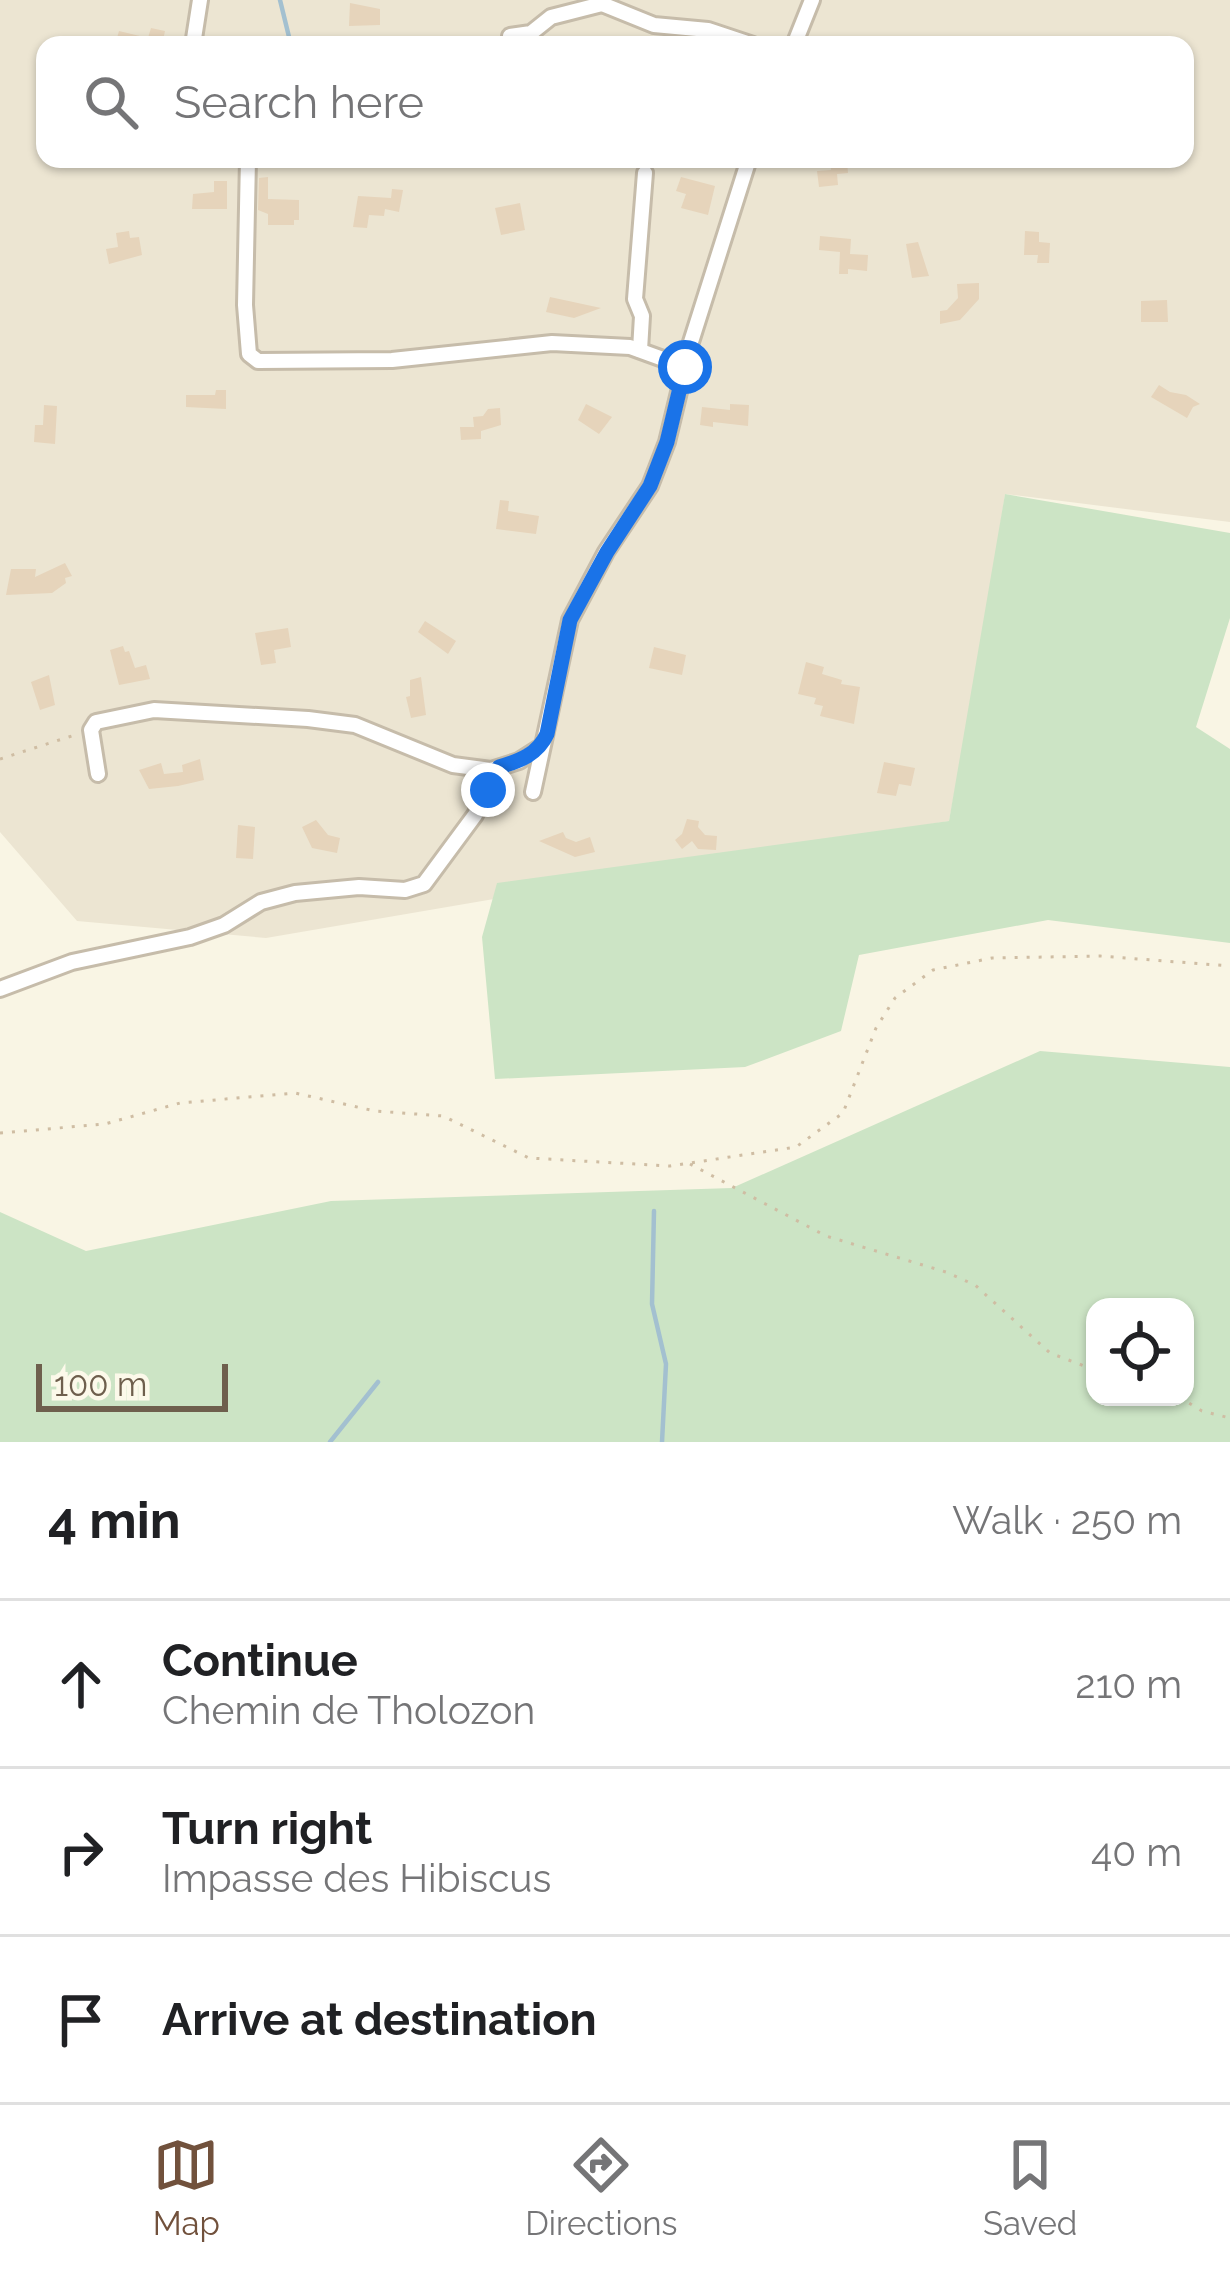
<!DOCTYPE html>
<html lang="en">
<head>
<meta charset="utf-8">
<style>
	body { margin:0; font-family:Raleway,sans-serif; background:#f6f6f6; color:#202124 }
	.controls { position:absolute; right:36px; bottom:36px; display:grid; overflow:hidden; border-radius:24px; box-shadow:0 3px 9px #0004 }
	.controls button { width:108px; height:108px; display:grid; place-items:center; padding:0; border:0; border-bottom:3px solid #e0e0e0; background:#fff; color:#202124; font:60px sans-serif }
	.scale { position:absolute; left:36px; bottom:30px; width:192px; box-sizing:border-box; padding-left:12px; border:6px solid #6e5f4d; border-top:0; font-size:33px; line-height:42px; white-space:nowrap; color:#6e5f4d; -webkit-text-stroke:9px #fcf9ea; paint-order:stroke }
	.stop { position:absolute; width:36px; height:36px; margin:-27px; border:9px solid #1a73e8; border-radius:50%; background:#fff }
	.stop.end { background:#1a73e8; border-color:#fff; box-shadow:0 3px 12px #0008 }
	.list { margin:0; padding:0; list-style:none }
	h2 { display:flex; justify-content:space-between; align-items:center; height:156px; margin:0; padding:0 48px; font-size:51px }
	h2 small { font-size:39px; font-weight:400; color:#757577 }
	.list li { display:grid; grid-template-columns:78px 1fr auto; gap:36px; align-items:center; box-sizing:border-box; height:168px; padding:0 48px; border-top:3px solid #e0e0e0 }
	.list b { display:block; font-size:45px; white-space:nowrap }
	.list p { margin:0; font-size:39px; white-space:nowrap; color:#757577 }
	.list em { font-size:39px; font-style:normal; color:#757577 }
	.icon { flex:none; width:66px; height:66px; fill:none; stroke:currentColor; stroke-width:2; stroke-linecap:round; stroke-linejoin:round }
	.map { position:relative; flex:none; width:1230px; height:1442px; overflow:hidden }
	.search { position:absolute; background:#fff; box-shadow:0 3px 9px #0004; left:36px; right:36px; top:36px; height:132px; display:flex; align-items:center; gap:30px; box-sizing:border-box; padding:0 42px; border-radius:24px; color:#757577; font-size:45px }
	.sheet { height:660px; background:#fff }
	nav { display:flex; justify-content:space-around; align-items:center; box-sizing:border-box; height:168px; border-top:3px solid #e0e0e0; background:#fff; font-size:33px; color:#757577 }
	nav a { display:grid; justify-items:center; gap:6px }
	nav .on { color:#71513c }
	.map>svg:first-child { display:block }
</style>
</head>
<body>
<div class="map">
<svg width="1230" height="1442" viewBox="0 0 1230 1442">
	<rect width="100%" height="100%" fill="#f9f5e4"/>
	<path fill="#ece5d2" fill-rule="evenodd" d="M0,0H1230V522L1005,494L981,654L949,821L266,938L77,921L0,832ZM45,45H1185V159H45Z"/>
	<g fill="#cce4c5" fill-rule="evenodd">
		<polygon points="1005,494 1230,533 1230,618 1196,727 1230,749 1230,943 1048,920 859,955 841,1031 745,1067 495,1079 482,937 497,883 949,821"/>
		<path d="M1040,1051L1230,1067V1442H0V1212L86,1251L331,1201L732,1188ZM1095,1307H1185V1397H1095Z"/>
	</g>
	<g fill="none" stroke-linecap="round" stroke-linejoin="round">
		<g stroke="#a3c0d0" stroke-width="4.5">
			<polyline points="280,0 291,45"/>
			<polyline points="654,1211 652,1304 666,1364 662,1442"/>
			<polyline points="330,1442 378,1382"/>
		</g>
	</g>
	<g fill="#e6d4bb">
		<polygon points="350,3 380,9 380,25 349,26"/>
		<polygon points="151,28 165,31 162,45 115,45 119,31 148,38"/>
		<polygon points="847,159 848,173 837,174 838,185 819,187 817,171 831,170 830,160"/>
		<polygon points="268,177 268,199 299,200 299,220 294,220 294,225 268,225 268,214 258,210 259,178"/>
		<polygon points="681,177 715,186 708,215 681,208 686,194 676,191"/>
		<polygon points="214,181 227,181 227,209 192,209 193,194 214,192"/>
		<polygon points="392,189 403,190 399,212 385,209 384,216 369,215 367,228 353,227 358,196 391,198"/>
		<polygon points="520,203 525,230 501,235 495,208"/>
		<polygon points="129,231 130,238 139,237 142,255 109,264 106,249 118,247 116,233"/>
		<polygon points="1025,231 1039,232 1039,242 1050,243 1049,263 1037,263 1038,255 1024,255"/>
		<polygon points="820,236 851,239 850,254 868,255 867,271 848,269 848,274 839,274 840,252 819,250"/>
		<polygon points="918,242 929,276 912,278 906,244"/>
		<polygon points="979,283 979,299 960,320 940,324 940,311 947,310 958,298 957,284"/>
		<polygon points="550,297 601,308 574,318 546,312"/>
		<polygon points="1167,300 1168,322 1141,322 1141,301"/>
		<polygon points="1159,385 1170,392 1186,395 1200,404 1193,407 1187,418 1151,397"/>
		<polygon points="216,390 226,390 226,409 186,407 186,395 215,395"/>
		<polygon points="586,404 612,417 599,434 578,420"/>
		<polygon points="730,404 749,405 748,426 713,422 713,427 700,425 702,407 730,410"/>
		<polygon points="44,405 57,406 55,444 34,442 35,425 43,425"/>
		<polygon points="500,408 501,425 481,431 481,439 461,440 460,427 474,427 473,417 483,416 488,409"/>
		<polygon points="500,500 509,501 508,511 539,516 536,534 496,529"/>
		<polygon points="65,563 72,576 65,578 66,583 52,593 6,595 11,569 36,569 35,577"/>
		<polygon points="425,621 456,641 448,654 418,632"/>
		<polygon points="288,628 291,647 274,650 276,663 261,665 255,633"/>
		<polygon points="123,646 125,652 129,651 135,668 146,665 150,679 119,685 110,650"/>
		<polygon points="654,647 686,655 682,675 649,668"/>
		<polygon points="806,662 824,667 822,674 842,680 841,684 860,687 854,724 820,716 823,706 814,704 816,698 798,694"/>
		<polygon points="49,675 55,705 40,710 31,682"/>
		<polygon points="421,677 426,715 411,718 406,697 410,696 410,680"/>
		<polygon points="200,759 204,780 178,786 149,789 139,770 161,763 164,774 183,772 182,765"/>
		<polygon points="884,762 915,768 911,786 899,784 896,796 877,793"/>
		<polygon points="687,819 699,821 698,827 705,835 717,836 716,850 698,849 692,841 682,849 675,840 682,834"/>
		<polygon points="316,820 328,835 340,838 337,853 312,848 302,827"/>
		<polygon points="238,825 255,827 253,859 236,858"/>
		<polygon points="563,832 566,838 576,842 590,837 595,852 575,857 539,841"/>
	</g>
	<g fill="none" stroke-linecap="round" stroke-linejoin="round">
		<defs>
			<g id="minor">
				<polyline points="193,45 200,0"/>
				<polyline points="512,45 510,36 531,33 551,17 602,4 654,25 708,30 753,45"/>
				<polyline points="794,45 812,0"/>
				<polyline points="248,159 245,305 249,354 258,361 392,360 552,343 630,347 685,367"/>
				<polyline points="640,350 642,316 635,299 645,173"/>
				<polyline points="98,774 91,730 96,722 154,710 308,719 355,725 453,765 491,770 519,761 541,747"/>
				<polyline points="533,792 570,620 606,552 650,486 667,442 691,342 749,159"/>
				<polyline points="0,989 72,962 190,937 224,925 261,902 295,893 359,887 405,890 424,884 475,815 499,768"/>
			</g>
		</defs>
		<use href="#minor" stroke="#c6bcaa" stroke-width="20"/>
		<g stroke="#cfbda3" stroke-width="3" stroke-dasharray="3 9" stroke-linecap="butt">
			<polyline points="0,759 78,734"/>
			<polyline points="0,1133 105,1124 180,1103 295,1093 375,1111 443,1116 529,1158 670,1166 796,1147 843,1113 876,1028 895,998 933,970 992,958 1100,956 1230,966"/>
			<polyline points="690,1164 826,1236 946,1272 975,1285 1050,1353 1095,1370"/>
			<polyline points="1179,1397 1202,1411 1230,1418"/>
		</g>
		<use href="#minor" stroke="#fff" stroke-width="14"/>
	</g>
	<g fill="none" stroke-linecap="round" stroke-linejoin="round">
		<path stroke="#1a73e8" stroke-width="15" d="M488,790L499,767C520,761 538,754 547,734L570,620L607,552L650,486L667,442L685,367"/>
	</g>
</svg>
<div class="controls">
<button><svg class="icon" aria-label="locate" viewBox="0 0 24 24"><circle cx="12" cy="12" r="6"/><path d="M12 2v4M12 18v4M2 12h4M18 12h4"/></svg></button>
</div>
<div class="scale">100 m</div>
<div class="stop" style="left:685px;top:367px"></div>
<div class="stop end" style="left:488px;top:790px"></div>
<div class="search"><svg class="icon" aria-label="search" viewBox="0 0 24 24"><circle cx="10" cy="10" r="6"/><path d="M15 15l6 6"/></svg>Search here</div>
</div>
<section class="sheet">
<h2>4 min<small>Walk · 250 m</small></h2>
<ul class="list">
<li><svg class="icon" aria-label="ahead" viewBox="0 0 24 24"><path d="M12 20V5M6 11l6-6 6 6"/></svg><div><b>Continue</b><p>Chemin de Tholozon</p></div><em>210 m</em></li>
<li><svg class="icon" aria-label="right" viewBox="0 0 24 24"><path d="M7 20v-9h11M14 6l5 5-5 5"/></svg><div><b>Turn right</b><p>Impasse des Hibiscus</p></div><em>40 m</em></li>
<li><svg class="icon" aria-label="arrive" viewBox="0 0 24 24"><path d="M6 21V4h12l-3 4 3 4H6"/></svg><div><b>Arrive at destination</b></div></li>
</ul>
</section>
<nav>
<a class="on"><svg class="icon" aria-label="map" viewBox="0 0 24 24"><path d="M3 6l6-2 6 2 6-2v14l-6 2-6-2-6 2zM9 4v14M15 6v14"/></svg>Map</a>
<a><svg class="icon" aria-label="directions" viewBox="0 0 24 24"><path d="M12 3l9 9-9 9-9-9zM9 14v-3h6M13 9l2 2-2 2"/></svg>Directions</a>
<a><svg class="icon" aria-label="saved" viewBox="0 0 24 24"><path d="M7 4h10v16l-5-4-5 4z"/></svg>Saved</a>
</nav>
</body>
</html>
